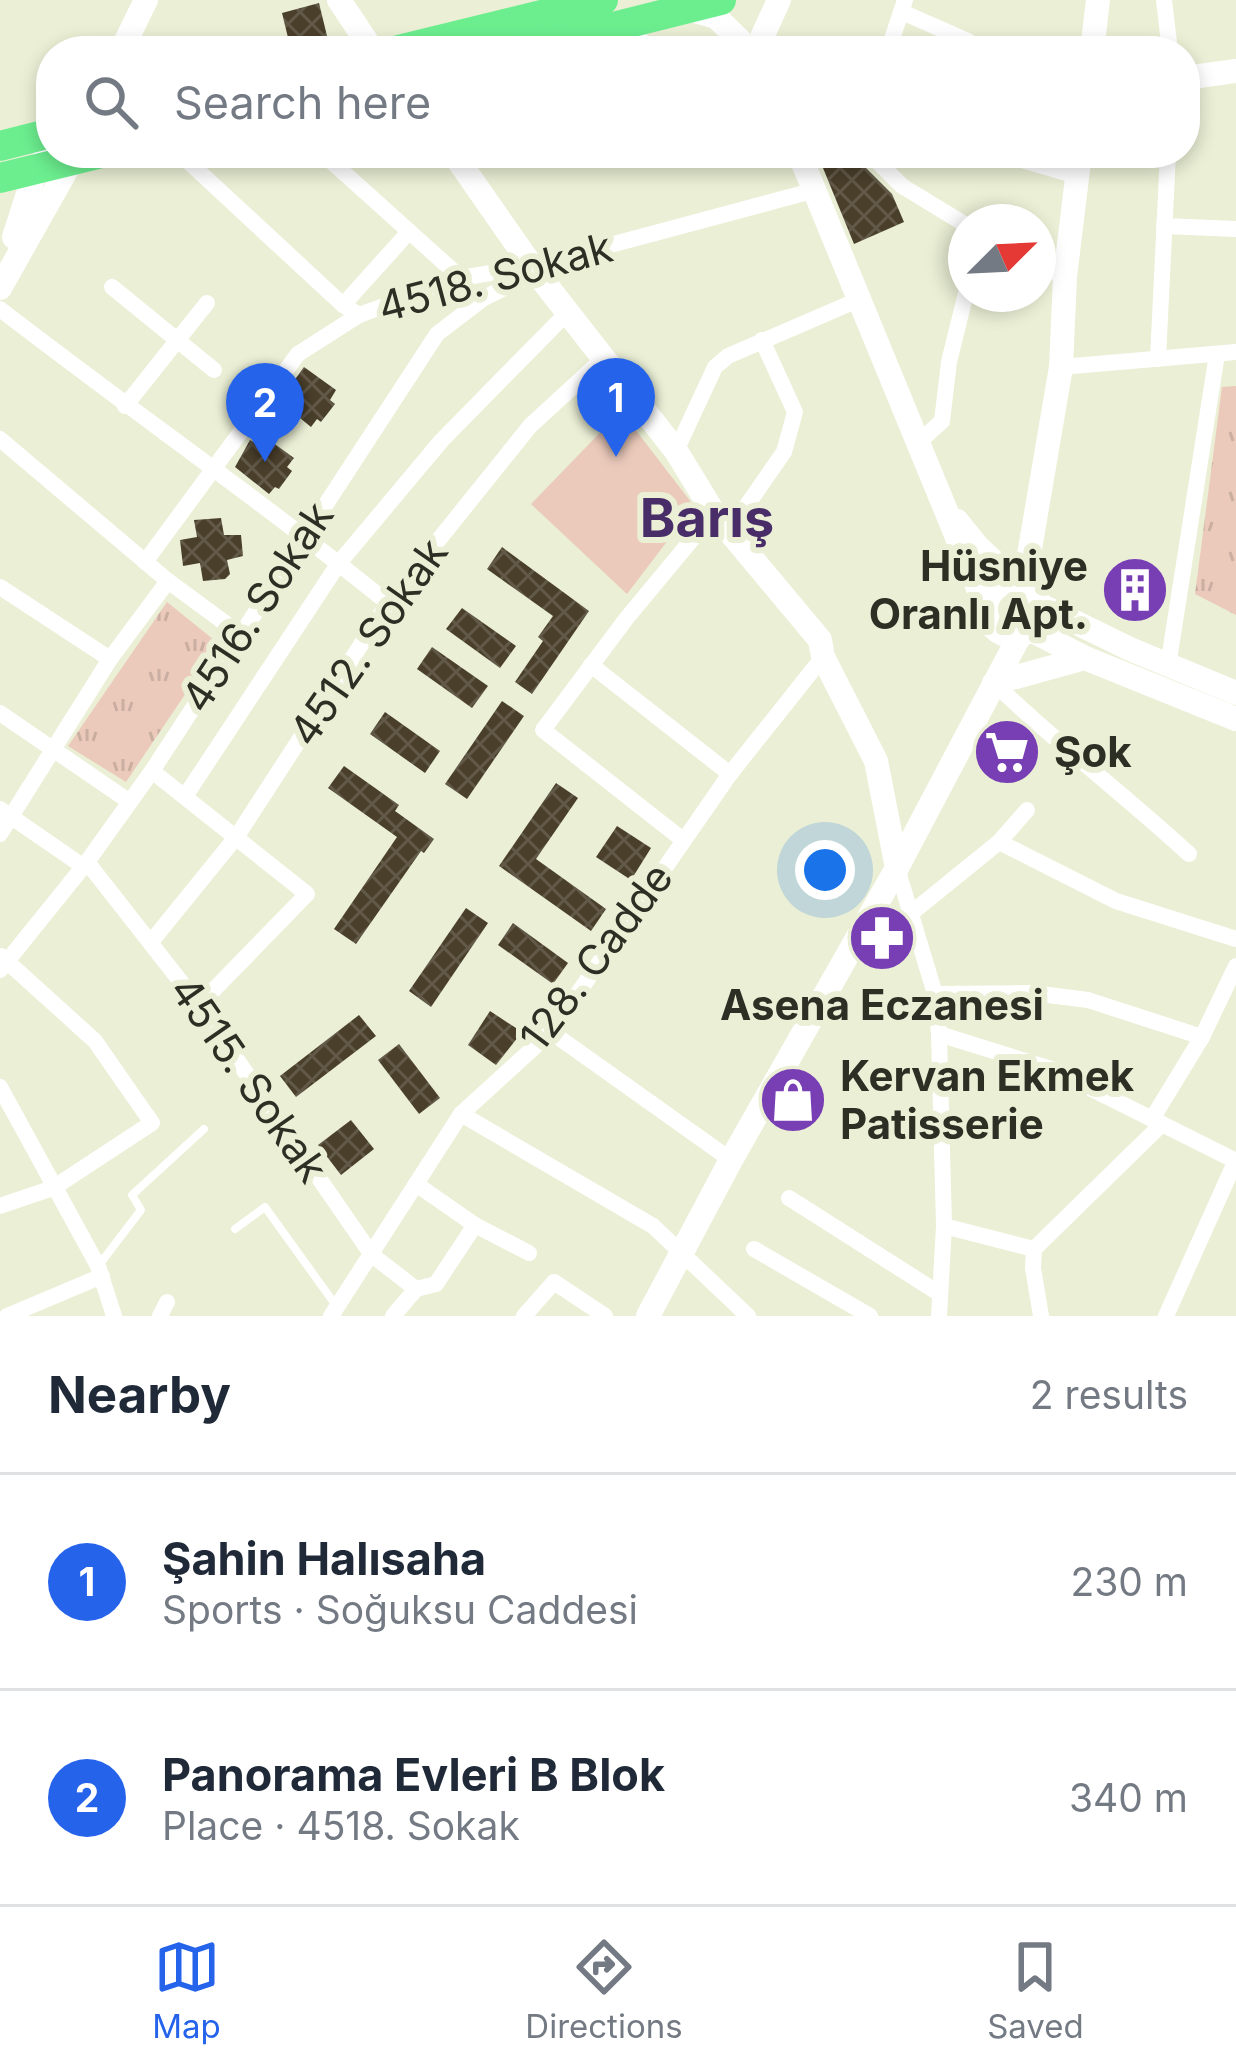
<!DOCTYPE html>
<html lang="en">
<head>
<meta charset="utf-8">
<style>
	body { margin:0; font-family:Inter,sans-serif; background:#f6f6f7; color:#1f2937 }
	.compass { position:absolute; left:948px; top:204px; width:108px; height:108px; border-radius:50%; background:#fff; box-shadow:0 6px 18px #0003; rotate:66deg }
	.you { position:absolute; left:825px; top:870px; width:42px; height:42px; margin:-30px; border:9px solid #fff; border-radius:50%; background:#1a73e8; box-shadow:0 0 0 18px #1a73e833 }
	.badge { display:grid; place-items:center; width:78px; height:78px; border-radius:50%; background:#2563eb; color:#fff; font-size:39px; font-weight:700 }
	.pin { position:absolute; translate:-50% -99px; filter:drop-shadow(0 3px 6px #0008) }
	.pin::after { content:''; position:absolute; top:63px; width:42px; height:36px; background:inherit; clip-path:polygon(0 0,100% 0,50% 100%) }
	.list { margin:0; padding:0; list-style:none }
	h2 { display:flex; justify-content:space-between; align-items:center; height:156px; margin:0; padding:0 48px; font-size:51px }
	h2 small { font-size:39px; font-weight:400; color:#747a83 }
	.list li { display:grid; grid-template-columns:78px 1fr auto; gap:36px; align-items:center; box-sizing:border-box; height:216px; padding:0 48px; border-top:3px solid #e0e1e3 }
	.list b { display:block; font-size:45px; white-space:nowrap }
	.list p { margin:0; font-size:39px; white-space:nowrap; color:#747a83 }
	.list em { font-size:39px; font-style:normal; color:#747a83 }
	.icon { flex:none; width:66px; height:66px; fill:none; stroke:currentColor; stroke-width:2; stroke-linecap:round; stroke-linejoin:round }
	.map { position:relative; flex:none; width:1236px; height:1316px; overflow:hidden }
	.search { position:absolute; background:#fff; box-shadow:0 6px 18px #0003; left:36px; right:36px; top:36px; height:132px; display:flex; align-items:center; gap:30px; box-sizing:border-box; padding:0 42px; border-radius:48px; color:#747a83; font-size:45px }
	.sheet { height:588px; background:#fff }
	nav { display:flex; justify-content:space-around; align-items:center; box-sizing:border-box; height:168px; border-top:3px solid #e0e1e3; background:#fff; font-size:33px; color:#747a83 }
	nav a { display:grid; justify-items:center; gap:6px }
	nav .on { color:#2563eb }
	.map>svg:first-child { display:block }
</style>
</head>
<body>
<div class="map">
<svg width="1236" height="1316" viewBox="0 0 1236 1316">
	<defs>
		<pattern id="grass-tufts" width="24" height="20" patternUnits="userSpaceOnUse" patternTransform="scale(3)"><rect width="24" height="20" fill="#ebcabb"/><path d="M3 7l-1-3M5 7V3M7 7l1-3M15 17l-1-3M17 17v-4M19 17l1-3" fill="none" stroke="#caaea1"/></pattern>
		<pattern id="building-cross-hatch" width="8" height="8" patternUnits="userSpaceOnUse" patternTransform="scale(3)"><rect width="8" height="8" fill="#4a3f2b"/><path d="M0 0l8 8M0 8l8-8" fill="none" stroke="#625948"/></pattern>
	</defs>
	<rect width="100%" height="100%" fill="#eaefd5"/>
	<g fill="url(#grass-tufts)">
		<polygon points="1236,386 1236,615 1195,594 1222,387"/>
		<polygon points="167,602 219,644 126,782 68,746"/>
	</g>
	<polygon fill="#ebcabb" points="621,411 694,506 627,594 531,504"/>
	<g fill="url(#building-cross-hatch)">
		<polygon points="319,3 328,40 291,50 282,13"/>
		<polygon points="857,153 860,162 892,194 904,222 854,244 823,168"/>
		<polygon points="304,367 336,390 330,400 335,404 321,422 317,419 311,427 279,401"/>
		<polygon points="261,434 294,458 287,467 292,471 279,489 275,487 269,494 235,467 250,440 255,443"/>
		<polygon points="221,518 224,535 241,535 243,556 227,560 230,574 225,579 203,581 200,563 183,566 180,540 197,537 194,520"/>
		<polygon points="502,547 589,611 532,694 515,682 543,641 538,637 553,616 487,569"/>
		<polygon points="1119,561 1167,585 1151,618 1103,595"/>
		<polygon points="462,608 516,646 500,668 446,629"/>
		<polygon points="432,647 488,686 472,708 417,669"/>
		<polygon points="502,701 524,716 467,799 445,784"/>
		<polygon points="385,712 440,751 425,773 370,734"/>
		<polygon points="344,766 399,805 395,811 434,839 424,853 421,851 356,944 334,929 397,837 328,788"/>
		<polygon points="556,783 578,798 536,859 606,909 591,931 499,866"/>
		<polygon points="617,826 651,848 631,880 596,857"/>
		<polygon points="466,908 488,923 431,1007 409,991"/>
		<polygon points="513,923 568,963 553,984 498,945"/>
		<polygon points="490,1011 522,1032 496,1065 468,1045"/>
		<polygon points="359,1015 376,1036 296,1097 280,1076"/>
		<polygon points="399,1044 440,1098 419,1114 378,1060"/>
		<polygon points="351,1120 374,1149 341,1175 318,1145"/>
	</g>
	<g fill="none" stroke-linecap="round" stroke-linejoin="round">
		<g stroke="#fff" stroke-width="8">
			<polyline points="235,1229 265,1207 337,1307"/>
			<polyline points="99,1265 141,1210 132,1195 204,1129"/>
		</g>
		<g stroke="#fff" stroke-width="16">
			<polyline points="1164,0 1170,51"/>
			<polyline points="902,12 968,41 968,51"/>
			<polyline points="621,26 656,51"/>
			<polyline points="888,51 905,0"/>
			<polyline points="179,153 343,305 359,315"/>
			<polyline points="322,153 461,278"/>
			<polyline points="869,153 902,186 966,225"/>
			<polyline points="997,153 1077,176"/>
			<polyline points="1164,226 1236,229"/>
			<polyline points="1038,264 1065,277"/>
			<polyline points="112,287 214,370"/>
			<polyline points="343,305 407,234"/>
			<path d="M0,309C128,408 262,501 388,603"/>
			<polyline points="1158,359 1168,153"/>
			<polyline points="1061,367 1236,352"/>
			<polyline points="125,406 207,303"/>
			<polyline points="0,439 168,581 240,634"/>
			<polyline points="918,443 942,421 949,362 966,293"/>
			<polyline points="676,451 715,367 728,356 858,300"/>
			<polyline points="729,531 784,452 795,412 762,340"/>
			<polyline points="145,562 298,354 359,315 461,278 532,266 812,191"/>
			<polyline points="0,587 110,659"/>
			<polyline points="591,665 730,774"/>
			<polyline points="1168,666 1217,354"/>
			<path d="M994,683C1056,743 1125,795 1189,854"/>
			<polyline points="0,713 130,802"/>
			<polyline points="152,771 307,894 199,1005"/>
			<polyline points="186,795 339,563 442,440 568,312"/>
			<polyline points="0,809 84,867"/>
			<polyline points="0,834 110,659 168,581"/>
			<polyline points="683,840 543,730 626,619 714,513"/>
			<polyline points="999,842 1116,901 1236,939"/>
			<polyline points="87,862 199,1005 372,1255 416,1289"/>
			<polyline points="897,868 935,994 939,1034 944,1226 939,1316"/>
			<polyline points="909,915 999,842 1027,810"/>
			<polyline points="151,942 237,836 388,603 530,426 604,358"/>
			<polyline points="0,970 87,862 152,771 437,334 484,298 536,272"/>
			<polyline points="935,994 1033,993 1088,1000 1202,1037"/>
			<polyline points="551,1032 731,1160"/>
			<polyline points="939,1034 1054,1070 1236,1161"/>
			<polyline points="0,1087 98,1266 114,1316"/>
			<polyline points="461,1114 653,1226 748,1316"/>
			<polyline points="1152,1119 1202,1037 1236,966"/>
			<polyline points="416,1184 475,1225 529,1253"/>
			<polyline points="789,1198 940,1294"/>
			<polyline points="0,1206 53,1188 152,1123 95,1041 1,956"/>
			<polyline points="944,1226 1034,1249"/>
			<polyline points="754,1249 870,1316"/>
			<polyline points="7,1316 102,1276"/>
			<polyline points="160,1316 167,1302"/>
			<polyline points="331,1316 461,1114 551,1032 730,774 823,657"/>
			<polyline points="393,1316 416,1289 436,1284 475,1225"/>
			<polyline points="524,1316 554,1282 605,1316"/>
			<polyline points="1041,1316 1033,1268 1034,1249 1162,1124"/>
			<polyline points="1166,1316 1236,1160"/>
		</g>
		<g stroke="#fff" stroke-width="24">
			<polyline points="339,0 373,51"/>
			<polyline points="688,9 716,17 751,51"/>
			<polyline points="121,51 146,0"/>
			<polyline points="765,51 762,37 779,0"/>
			<polyline points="1092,51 1098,0"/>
			<polyline points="1185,78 1236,71"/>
			<polyline points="453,153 536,272 676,451 714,513 820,640 823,657 876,761 897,868"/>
			<polyline points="799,153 986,608"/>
			<polyline points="14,237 36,169 46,157"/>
			<polyline points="0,288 76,153"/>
			<polyline points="957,521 978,547 1016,582"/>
			<circle cx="1013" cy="609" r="27"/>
			<polyline points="1024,584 1061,367 1065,277 1080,153"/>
			<polyline points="1040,605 1130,649 1236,693"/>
			<polyline points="1031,630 1085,658 1236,719"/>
			<polyline points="994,683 1085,658"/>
			<polyline points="648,1316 731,1160 897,868 1020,635"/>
		</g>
		<g stroke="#6cee8f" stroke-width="30">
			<polyline points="394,51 603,0"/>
			<polyline points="517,51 721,0"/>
			<polyline points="0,146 51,133"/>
			<polyline points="0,178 102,153"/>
		</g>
	</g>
	<defs>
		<symbol id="building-disc" viewBox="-11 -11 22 22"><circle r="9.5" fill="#783fb5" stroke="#eaefd5"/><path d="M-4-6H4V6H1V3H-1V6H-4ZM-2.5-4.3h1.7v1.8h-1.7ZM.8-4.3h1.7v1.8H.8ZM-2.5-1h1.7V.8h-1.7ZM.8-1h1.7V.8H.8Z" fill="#fff"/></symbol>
		<symbol id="supermarket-disc" viewBox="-11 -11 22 22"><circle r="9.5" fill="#783fb5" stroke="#eaefd5"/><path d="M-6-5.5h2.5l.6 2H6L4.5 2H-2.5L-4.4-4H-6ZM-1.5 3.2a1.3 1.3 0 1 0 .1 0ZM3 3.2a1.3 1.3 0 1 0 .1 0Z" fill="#fff"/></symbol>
		<symbol id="pharmacy-disc" viewBox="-11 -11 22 22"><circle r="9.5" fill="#783fb5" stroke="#eaefd5"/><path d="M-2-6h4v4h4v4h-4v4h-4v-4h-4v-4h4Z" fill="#fff"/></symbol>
		<symbol id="shop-disc" viewBox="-11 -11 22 22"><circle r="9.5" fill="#783fb5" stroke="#eaefd5"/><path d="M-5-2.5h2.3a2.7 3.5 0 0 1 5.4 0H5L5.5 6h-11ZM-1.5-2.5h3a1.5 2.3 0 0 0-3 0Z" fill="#fff"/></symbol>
	</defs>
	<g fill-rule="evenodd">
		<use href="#building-disc" x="1097" y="552" width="76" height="76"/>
		<use href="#supermarket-disc" x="969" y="714" width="76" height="76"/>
		<use href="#pharmacy-disc" x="844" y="900" width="76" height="76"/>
		<use href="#shop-disc" x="755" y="1062" width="76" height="76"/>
	</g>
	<g text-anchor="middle" stroke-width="12" stroke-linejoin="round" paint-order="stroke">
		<g font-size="42" fill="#2d2f25" stroke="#eaefd5">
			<text transform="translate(495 277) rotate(-15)" y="15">4518. Sokak</text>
			<text transform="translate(257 607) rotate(-57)" y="15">4516. Sokak</text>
			<text transform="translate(368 642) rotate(-55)" y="15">4512. Sokak</text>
			<text transform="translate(596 957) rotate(-53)" y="15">128. Cadde</text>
			<text transform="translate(249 1079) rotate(55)" y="15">4515. Sokak</text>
		</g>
		<g font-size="42" font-weight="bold" fill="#2d2f25" stroke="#eaefd5" text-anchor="start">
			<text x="1088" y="581" text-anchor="end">Hüsniye<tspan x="1088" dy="48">Oranlı Apt.</tspan></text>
			<text x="1054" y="767">Şok</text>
			<text x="882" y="1020" text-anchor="middle">Asena Eczanesi</text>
			<text x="840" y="1091">Kervan Ekmek<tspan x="840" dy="48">Patisserie</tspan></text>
		</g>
		<g font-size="54" font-weight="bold" fill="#482d68" stroke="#eaefd5">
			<text x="707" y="537">Barış</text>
		</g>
	</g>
</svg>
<svg class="compass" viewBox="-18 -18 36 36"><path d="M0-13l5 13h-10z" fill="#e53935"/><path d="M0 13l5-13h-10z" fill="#747a83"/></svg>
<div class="you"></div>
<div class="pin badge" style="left:616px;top:457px">1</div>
<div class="pin badge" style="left:265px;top:462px">2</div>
<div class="search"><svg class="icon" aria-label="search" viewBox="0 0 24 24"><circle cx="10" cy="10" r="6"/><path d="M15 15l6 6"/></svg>Search here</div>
</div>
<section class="sheet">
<h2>Nearby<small>2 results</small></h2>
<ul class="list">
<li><span class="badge">1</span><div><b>Şahin Halısaha</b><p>Sports · Soğuksu Caddesi</p></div><em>230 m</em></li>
<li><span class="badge">2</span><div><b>Panorama Evleri B Blok</b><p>Place · 4518. Sokak</p></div><em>340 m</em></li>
</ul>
</section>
<nav>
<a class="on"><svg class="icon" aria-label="map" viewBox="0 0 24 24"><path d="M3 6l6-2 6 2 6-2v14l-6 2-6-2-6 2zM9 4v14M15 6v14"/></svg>Map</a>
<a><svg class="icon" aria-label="directions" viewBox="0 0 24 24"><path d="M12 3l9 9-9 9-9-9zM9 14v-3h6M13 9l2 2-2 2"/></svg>Directions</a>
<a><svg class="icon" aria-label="saved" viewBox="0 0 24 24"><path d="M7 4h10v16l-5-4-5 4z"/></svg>Saved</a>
</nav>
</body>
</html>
